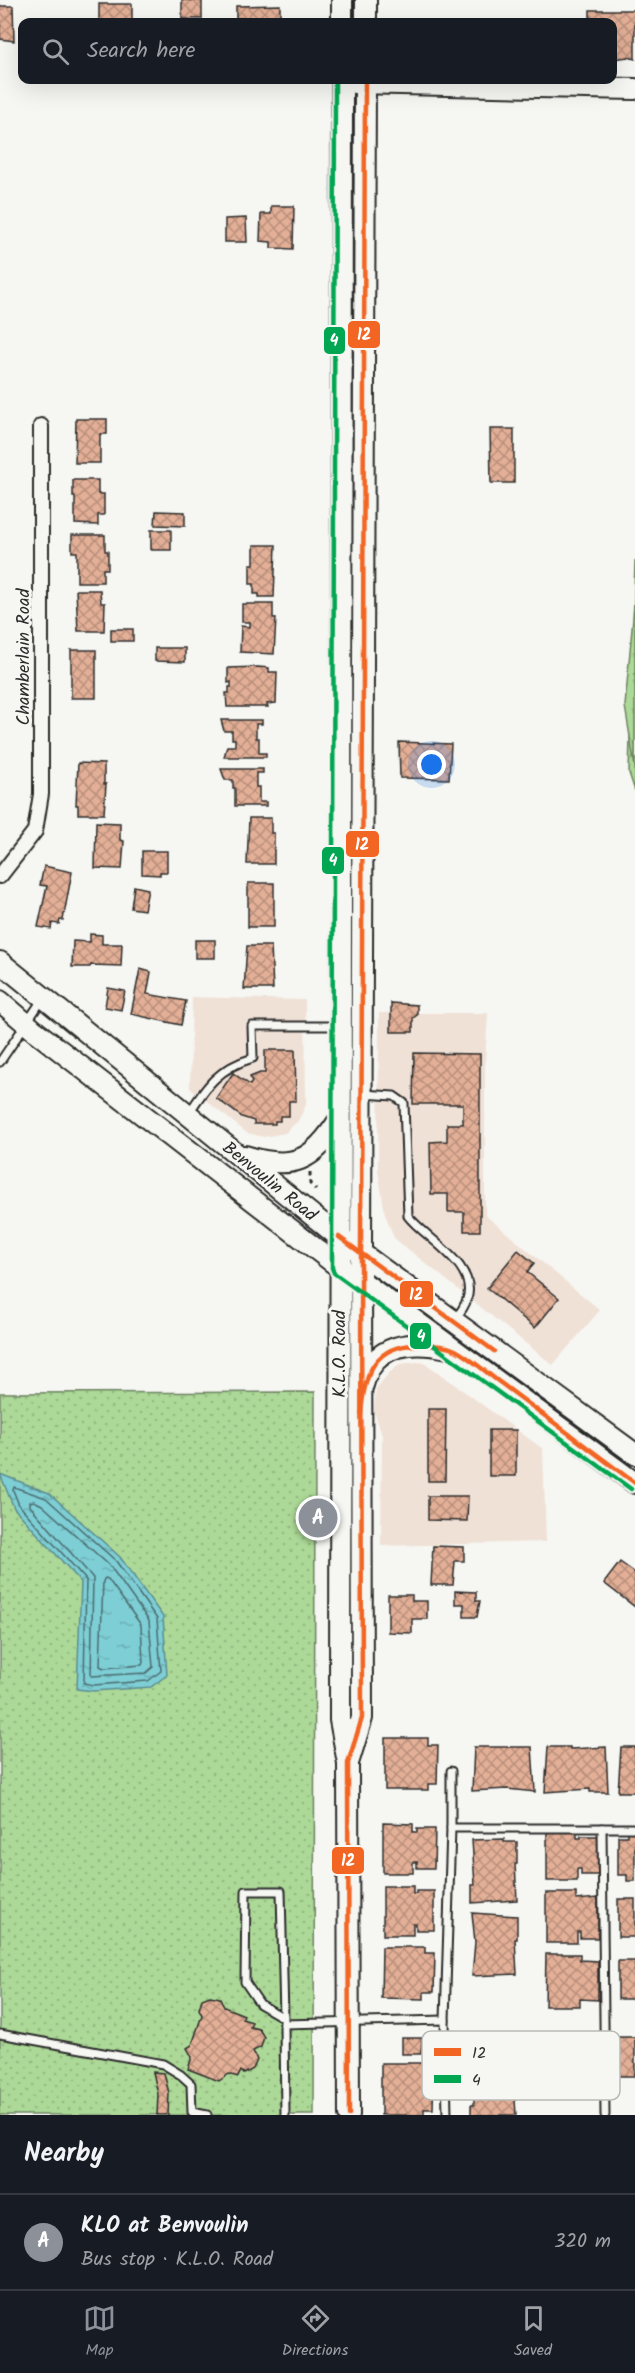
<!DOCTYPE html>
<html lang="en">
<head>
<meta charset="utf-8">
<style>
	body { margin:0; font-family:Kalam,sans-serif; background:#242831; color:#f1f3f6 }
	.you { position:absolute; left:432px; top:765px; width:21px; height:21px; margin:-15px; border:4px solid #fff; border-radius:50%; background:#1a73e8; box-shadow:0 0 0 9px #1a73e833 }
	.badge { display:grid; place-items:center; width:39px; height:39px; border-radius:50%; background:#8c9099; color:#fff; font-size:20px; font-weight:700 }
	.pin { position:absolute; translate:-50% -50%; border:3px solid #fff; box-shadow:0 2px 6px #0006 }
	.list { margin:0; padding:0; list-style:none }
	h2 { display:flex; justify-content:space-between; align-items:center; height:78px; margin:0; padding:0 24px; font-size:26px }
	h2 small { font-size:20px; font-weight:400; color:#9ea1a6 }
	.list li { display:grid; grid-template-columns:39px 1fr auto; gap:18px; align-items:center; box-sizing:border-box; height:96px; padding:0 24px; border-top:2px solid #363941 }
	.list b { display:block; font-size:22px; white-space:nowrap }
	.list p { margin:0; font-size:20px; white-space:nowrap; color:#9ea1a6 }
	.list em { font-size:20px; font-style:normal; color:#9ea1a6 }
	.icon { flex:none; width:33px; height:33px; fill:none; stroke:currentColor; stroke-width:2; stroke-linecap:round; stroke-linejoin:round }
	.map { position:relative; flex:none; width:635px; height:2115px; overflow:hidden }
	.search { position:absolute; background:#171b24; box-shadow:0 6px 24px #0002; left:18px; right:18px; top:18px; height:66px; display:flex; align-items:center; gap:15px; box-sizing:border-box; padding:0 21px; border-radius:12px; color:#9ea1a6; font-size:22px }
	.sheet { height:174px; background:#171b24 }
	nav { display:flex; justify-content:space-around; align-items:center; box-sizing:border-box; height:84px; border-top:2px solid #363941; background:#171b24; font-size:16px; color:#9ea1a6 }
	nav a { display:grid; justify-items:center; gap:3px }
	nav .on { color:#8c9099 }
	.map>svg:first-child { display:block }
</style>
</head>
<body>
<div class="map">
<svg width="635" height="2115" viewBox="0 0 635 2115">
	<defs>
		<pattern id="grass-dots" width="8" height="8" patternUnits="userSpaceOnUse" patternTransform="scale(1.5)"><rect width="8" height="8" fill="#acd997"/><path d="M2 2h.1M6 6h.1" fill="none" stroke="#94ba82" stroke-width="1.8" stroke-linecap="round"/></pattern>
		<pattern id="forest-firs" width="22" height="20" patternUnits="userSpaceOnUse" patternTransform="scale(1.5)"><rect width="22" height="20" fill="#acd997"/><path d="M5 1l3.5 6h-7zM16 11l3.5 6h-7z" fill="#94ba82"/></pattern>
		<pattern id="park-tufts" width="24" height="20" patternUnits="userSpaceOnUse" patternTransform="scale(1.5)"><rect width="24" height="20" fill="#acd997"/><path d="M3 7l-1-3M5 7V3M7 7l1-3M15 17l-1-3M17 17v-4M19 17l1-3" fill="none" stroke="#94ba82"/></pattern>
		<pattern id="water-ripples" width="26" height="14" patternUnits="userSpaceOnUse" patternTransform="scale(1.5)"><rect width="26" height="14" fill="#7dced5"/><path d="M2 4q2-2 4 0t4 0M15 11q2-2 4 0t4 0" fill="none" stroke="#6cb1b7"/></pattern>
		<pattern id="building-cross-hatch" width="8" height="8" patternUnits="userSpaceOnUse" patternTransform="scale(1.5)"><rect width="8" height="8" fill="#e3af96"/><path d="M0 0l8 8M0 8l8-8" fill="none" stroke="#b88f7b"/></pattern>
	</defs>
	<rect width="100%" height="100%" fill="#f6f6f2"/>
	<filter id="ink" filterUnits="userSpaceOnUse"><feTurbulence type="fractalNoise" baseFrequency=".0167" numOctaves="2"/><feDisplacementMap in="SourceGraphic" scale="12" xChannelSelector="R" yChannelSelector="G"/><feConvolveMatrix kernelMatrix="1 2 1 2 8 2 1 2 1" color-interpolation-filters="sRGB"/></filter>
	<g filter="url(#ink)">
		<g fill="#f0e1d6">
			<polygon points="192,997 305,1000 306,1105 298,1121 285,1133 264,1137 247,1133 190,1088"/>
			<polygon points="379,1013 488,1013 485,1062 485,1215 600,1310 553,1365 394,1238 385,1214 378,1170"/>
			<polygon points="417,1362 425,1363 543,1449 546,1542 381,1546 382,1435 374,1411 376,1389 388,1374 400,1364"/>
		</g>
		<polygon fill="url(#grass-dots)" stroke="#6c8261" stroke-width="1.5" points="315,1392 314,2115 0,2115 0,1393"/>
		<polygon fill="url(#forest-firs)" stroke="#6c8261" stroke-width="1.5" points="635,560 635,791 629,773"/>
		<polygon fill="url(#park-tufts)" stroke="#6c8261" stroke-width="1.5" points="635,596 635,767 625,706"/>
		<polygon fill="url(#water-ripples)" stroke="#5c8d91" stroke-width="1.5" points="0,1474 49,1493 120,1557 163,1617 167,1675 151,1687 94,1691 77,1689 81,1582 14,1508"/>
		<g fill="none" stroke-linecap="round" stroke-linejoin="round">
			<g stroke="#4c6c6f" stroke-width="1.5">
				<polygon points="14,1487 46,1498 116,1561 157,1619 161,1671 148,1681 94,1685 84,1683 86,1580 19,1505 13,1490"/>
				<polygon points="34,1501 42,1505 110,1566 149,1621 153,1667 146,1673 91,1676 93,1578 30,1506 30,1502"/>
				<polygon points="105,1578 108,1579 141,1625 143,1662 142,1665 104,1668 100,1666 103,1581"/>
			</g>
		</g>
		<g fill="url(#building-cross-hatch)" stroke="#2b2b2b" stroke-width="1.5">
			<polygon points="182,0 202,1 202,19 182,19"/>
			<polygon points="634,0 635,0 635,59 628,57 614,59 612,22 590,22 590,10 634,10"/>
			<rect x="99" y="4" width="33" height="18"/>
			<polygon points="280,5 280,22 251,22 251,18 236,18 236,6"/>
			<polygon points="0,6 13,6 14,41 0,39"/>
			<polygon points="271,206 294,206 293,249 271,248 271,242 260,241 261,214 271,214"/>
			<polygon points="246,218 247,242 225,242 225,219"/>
			<polygon points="76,419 107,419 107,434 100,434 100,463 75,463"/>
			<polygon points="490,429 514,429 514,483 491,483"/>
			<polygon points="73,480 98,480 98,494 104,494 104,515 98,515 98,525 75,524 75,497 73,497"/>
			<polygon points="156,511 185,512 185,526 155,525"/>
			<rect x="151" y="530" width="20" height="20"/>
			<polygon points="72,535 105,535 105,551 108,551 108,569 103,569 103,582 77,582 77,552 72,552"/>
			<polygon points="254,545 276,545 274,597 259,597 259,594 254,594 254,584 250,584 250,564 254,564"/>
			<polygon points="76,590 100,590 101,603 105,603 104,631 78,631"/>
			<polygon points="242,604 273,604 273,618 276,618 274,654 240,652 241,626 250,627 250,622 242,622"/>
			<rect x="111" y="629" width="22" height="12"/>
			<polygon points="155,648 185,648 185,662 155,661"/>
			<rect x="71" y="650" width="25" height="48"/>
			<polygon points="258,667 269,668 269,672 277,672 276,703 267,704 268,707 227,707 226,693 229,693 229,687 231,687 231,682 228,683 228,668"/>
			<polygon points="221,720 262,720 262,724 256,724 256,738 259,738 259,753 266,753 266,757 224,757 227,746 235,746 235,739 232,739 232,731 224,731"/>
			<polygon points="399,742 451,744 449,779 400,778"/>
			<polygon points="78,763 104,764 104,784 106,784 104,814 78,814 78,805 76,805"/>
			<polygon points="221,769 263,769 263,773 256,773 256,787 259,787 259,802 266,802 266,806 235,806 235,788 233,788 233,780 225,780"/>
			<polygon points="249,818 271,818 271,833 274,833 274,864 247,864"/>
			<polygon points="96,822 120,823 120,840 124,841 122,869 95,868"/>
			<polygon points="142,851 167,851 167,872 160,872 160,875 142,874"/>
			<polygon points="44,866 72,872 63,920 60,920 59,924 52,923 51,929 38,927 47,886 40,885"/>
			<rect x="248" y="883" width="26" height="44"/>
			<polygon points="134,886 148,889 144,910 131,908"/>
			<polygon points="90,934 102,935 102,944 122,944 121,966 91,965 90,967 72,967 73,941 90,942"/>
			<rect x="195" y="940" width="20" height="18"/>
			<polygon points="247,946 271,946 273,989 244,989"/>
			<polygon points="140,969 151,972 147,994 186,1001 181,1025 131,1014"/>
			<polygon points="108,988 125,991 121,1010 105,1007"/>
			<polygon points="391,1003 417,1005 417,1015 413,1018 413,1032 391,1032"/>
			<polygon points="265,1050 295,1050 296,1101 289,1101 289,1116 280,1116 280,1121 275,1121 275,1124 254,1124 254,1121 242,1117 216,1098 233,1073 250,1085 252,1082 250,1077 260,1073 265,1073"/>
			<polygon points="414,1053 480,1054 480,1231 464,1231 464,1212 448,1212 448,1194 431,1194 430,1142 447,1141 447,1124 463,1124 463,1104 413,1104"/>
			<polygon points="518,1250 534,1263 527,1272 559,1298 535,1328 487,1288"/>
			<polygon points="428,1409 446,1409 445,1481 428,1481"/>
			<rect x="489" y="1430" width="27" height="46"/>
			<polygon points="428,1496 468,1496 467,1521 428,1520"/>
			<polygon points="433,1546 464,1547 464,1561 455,1561 453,1585 431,1585"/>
			<polygon points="620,1562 635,1573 635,1607 604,1583"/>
			<polygon points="455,1591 476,1592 476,1601 480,1601 477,1617 464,1617 464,1604 455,1604"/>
			<polygon points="388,1595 412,1595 412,1601 427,1601 427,1619 412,1619 412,1633 388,1632"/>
			<polygon points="385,1738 428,1738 428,1745 438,1745 437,1784 428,1784 428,1790 385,1790"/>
			<polygon points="474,1747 532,1747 535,1792 507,1789 472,1791"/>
			<polygon points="548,1747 570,1747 570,1749 606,1747 608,1792 590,1792 590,1789 545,1792"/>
			<polygon points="621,1747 635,1747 635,1792 618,1792"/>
			<polygon points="383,1823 413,1824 413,1832 417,1832 417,1829 435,1829 434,1868 417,1868 417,1862 413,1862 413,1873 383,1873"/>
			<polygon points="627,1829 635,1829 635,1881 627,1881 627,1875 618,1875 618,1836 627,1836"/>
			<polygon points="547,1830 577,1830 577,1838 581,1838 581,1836 599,1836 599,1875 581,1875 581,1869 577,1869 577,1881 547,1881"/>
			<polygon points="504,1839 504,1842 517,1842 517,1864 515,1864 517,1900 472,1903 472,1885 475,1885 472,1840"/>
			<polygon points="383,1886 413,1886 413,1894 416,1894 416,1891 434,1891 434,1930 416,1930 416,1924 413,1924 413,1935 383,1935"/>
			<polygon points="546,1893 576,1893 576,1900 598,1898 598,1938 580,1938 580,1932 577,1932 577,1943 546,1943"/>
			<rect x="618" y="1899" width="17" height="38"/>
			<polygon points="472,1913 517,1916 517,1939 515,1939 517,1974 472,1976 475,1942"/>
			<polygon points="382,1947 425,1947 425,1953 435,1953 434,1992 424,1992 424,1999 381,1998"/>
			<polygon points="546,1954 580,1954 580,1960 598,1961 598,2000 580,1999 580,2006 545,2006"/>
			<rect x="618" y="1961" width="17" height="38"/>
			<polygon points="210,1996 220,1998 224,2007 244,2015 242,2019 252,2022 250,2027 259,2029 264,2037 261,2047 253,2051 257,2060 253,2069 244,2074 241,2071 238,2077 229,2074 219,2081 188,2069 192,2057 187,2048 192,2045 202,2015 199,2009 202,1999"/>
			<polygon points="618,2037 635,2037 635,2076 617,2076"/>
			<polygon points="402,2038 422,2038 421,2054 402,2054"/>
			<polygon points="488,2059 516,2062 517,2085 514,2085 516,2115 471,2115 471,2105 474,2105 474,2095 471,2060"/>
			<polygon points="381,2063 424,2063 424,2070 434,2070 433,2109 424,2109 424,2115 381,2115"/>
			<polygon points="153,2072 164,2073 169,2093 168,2115 157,2115 158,2094"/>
		</g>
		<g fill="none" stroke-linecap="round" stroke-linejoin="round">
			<defs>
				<g id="service">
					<polyline points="0,1062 42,1000"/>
					<path d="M363,1094L394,1096L404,1103L408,1216C426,1239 478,1265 467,1299C465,1306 460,1313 455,1319"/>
					<path d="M189,1113C207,1085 219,1068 253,1058L252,1026H339"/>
					<polyline points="451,1828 451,1771"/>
					<polyline points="602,1828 605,2115"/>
					<polyline points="284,2018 281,1891 246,1891 245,1982 260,2004 284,2018 284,2024 445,2020"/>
					<polyline points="284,2024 285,2115"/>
					<polyline points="0,2034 163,2064 181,2075 191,2084 192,2112 207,2115"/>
					<polyline points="447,2115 445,2020 451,1828 635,1828"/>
				</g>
				<polyline id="minor" points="0,876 35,831 41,794 41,426"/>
				<g id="secondary">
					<polyline points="342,22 342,0"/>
					<polyline points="366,22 366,0"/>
					<polyline points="342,80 340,1720 348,1763 349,2115"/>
					<polyline points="354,83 635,89"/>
					<polyline points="0,962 339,1237 635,1454"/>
					<polyline points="0,1001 35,1031 339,1267 361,1281 635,1483"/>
					<path d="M245,1156C293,1171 313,1161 339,1120"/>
					<path d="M363,1385C373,1343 412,1340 448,1348"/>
					<polyline points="349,1760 362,1718 361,1253 365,80"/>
				</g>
			</defs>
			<use href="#service" stroke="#2b2b2b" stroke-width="11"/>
			<use href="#minor" stroke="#2b2b2b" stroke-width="18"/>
			<use href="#secondary" stroke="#2b2b2b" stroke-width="24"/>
			<polyline stroke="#2b2b2b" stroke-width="3" stroke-dasharray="4.5 4.5" stroke-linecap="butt" points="310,1172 310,1184 316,1190"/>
			<use href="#service" stroke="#f6f6f2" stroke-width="7"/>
			<use href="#minor" stroke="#f6f6f2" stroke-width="14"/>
			<use href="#secondary" stroke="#f6f6f2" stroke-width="20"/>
			<defs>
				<g id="bus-1">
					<polyline points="339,1237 494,1351"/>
					<path d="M361,1414C364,1374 374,1343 421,1345C431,1345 444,1345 453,1349C466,1354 489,1375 502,1384C546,1417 591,1450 635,1483"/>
					<polyline points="349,2115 348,1763 362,1718 361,1253 365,80"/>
				</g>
				<polyline id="bus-2" points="335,80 332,1268 334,1273 631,1489"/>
			</defs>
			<use href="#bus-1" stroke="#f6f6f2" stroke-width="9"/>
			<use href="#bus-2" stroke="#f6f6f2" stroke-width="9"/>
			<use href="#bus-1" stroke="#f26522" stroke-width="4.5"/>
			<use href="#bus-2" stroke="#00a651" stroke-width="4.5"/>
		</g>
	</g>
	<g text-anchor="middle" stroke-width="6" stroke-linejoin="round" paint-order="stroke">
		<g font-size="18" fill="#2b2b2b" stroke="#f6f6f2">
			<text transform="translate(23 657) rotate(-90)" y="6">Chamberlain Road</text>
			<text transform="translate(270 1181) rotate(39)" y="6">Benvoulin Road</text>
			<text transform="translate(339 1354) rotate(-90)" y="6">K.L.O. Road</text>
		</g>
	</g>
	<rect x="422" y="2031" width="198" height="69" rx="9" fill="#f6f6f2" stroke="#b9b9b6" stroke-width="1.5"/>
	<rect x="434" y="2048" width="27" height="8" fill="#f26522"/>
	<rect x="434" y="2075" width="27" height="8" fill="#00a651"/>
	<g font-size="16" fill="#2b2b2b">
		<text x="472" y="2058">12</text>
		<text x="472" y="2085">4</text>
	</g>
	<g stroke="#f6f6f2" stroke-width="2">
		<rect x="347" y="320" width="34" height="29" rx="6" fill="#f26522"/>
		<rect x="323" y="326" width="23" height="29" rx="6" fill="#00a651"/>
		<rect x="345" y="830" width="35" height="28" rx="6" fill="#f26522"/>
		<rect x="321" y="846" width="24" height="29" rx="6" fill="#00a651"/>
		<rect x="399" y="1280" width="35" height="28" rx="6" fill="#f26522"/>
		<rect x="409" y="1322" width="23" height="28" rx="6" fill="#00a651"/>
		<rect x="331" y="1846" width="34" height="29" rx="6" fill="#f26522"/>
	</g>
	<g font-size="16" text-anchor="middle" font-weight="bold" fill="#fff">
		<text x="364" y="340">12</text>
		<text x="334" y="346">4</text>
		<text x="362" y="850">12</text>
		<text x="333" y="866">4</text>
		<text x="416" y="1300">12</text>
		<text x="421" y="1342">4</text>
		<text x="348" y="1866">12</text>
	</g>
</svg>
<div class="you"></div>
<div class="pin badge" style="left:318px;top:1518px">A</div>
<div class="search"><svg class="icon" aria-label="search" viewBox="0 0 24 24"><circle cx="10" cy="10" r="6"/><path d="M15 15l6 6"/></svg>Search here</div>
</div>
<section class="sheet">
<h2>Nearby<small></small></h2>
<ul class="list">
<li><span class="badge">A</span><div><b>KLO at Benvoulin</b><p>Bus stop · K.L.O. Road</p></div><em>320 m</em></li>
</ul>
</section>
<nav>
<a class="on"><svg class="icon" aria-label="map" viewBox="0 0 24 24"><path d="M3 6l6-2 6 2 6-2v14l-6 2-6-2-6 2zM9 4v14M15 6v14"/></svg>Map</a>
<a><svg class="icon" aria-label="directions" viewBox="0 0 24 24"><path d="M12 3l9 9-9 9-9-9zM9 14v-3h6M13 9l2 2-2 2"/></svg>Directions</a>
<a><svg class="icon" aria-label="saved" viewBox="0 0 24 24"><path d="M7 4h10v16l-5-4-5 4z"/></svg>Saved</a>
</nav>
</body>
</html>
